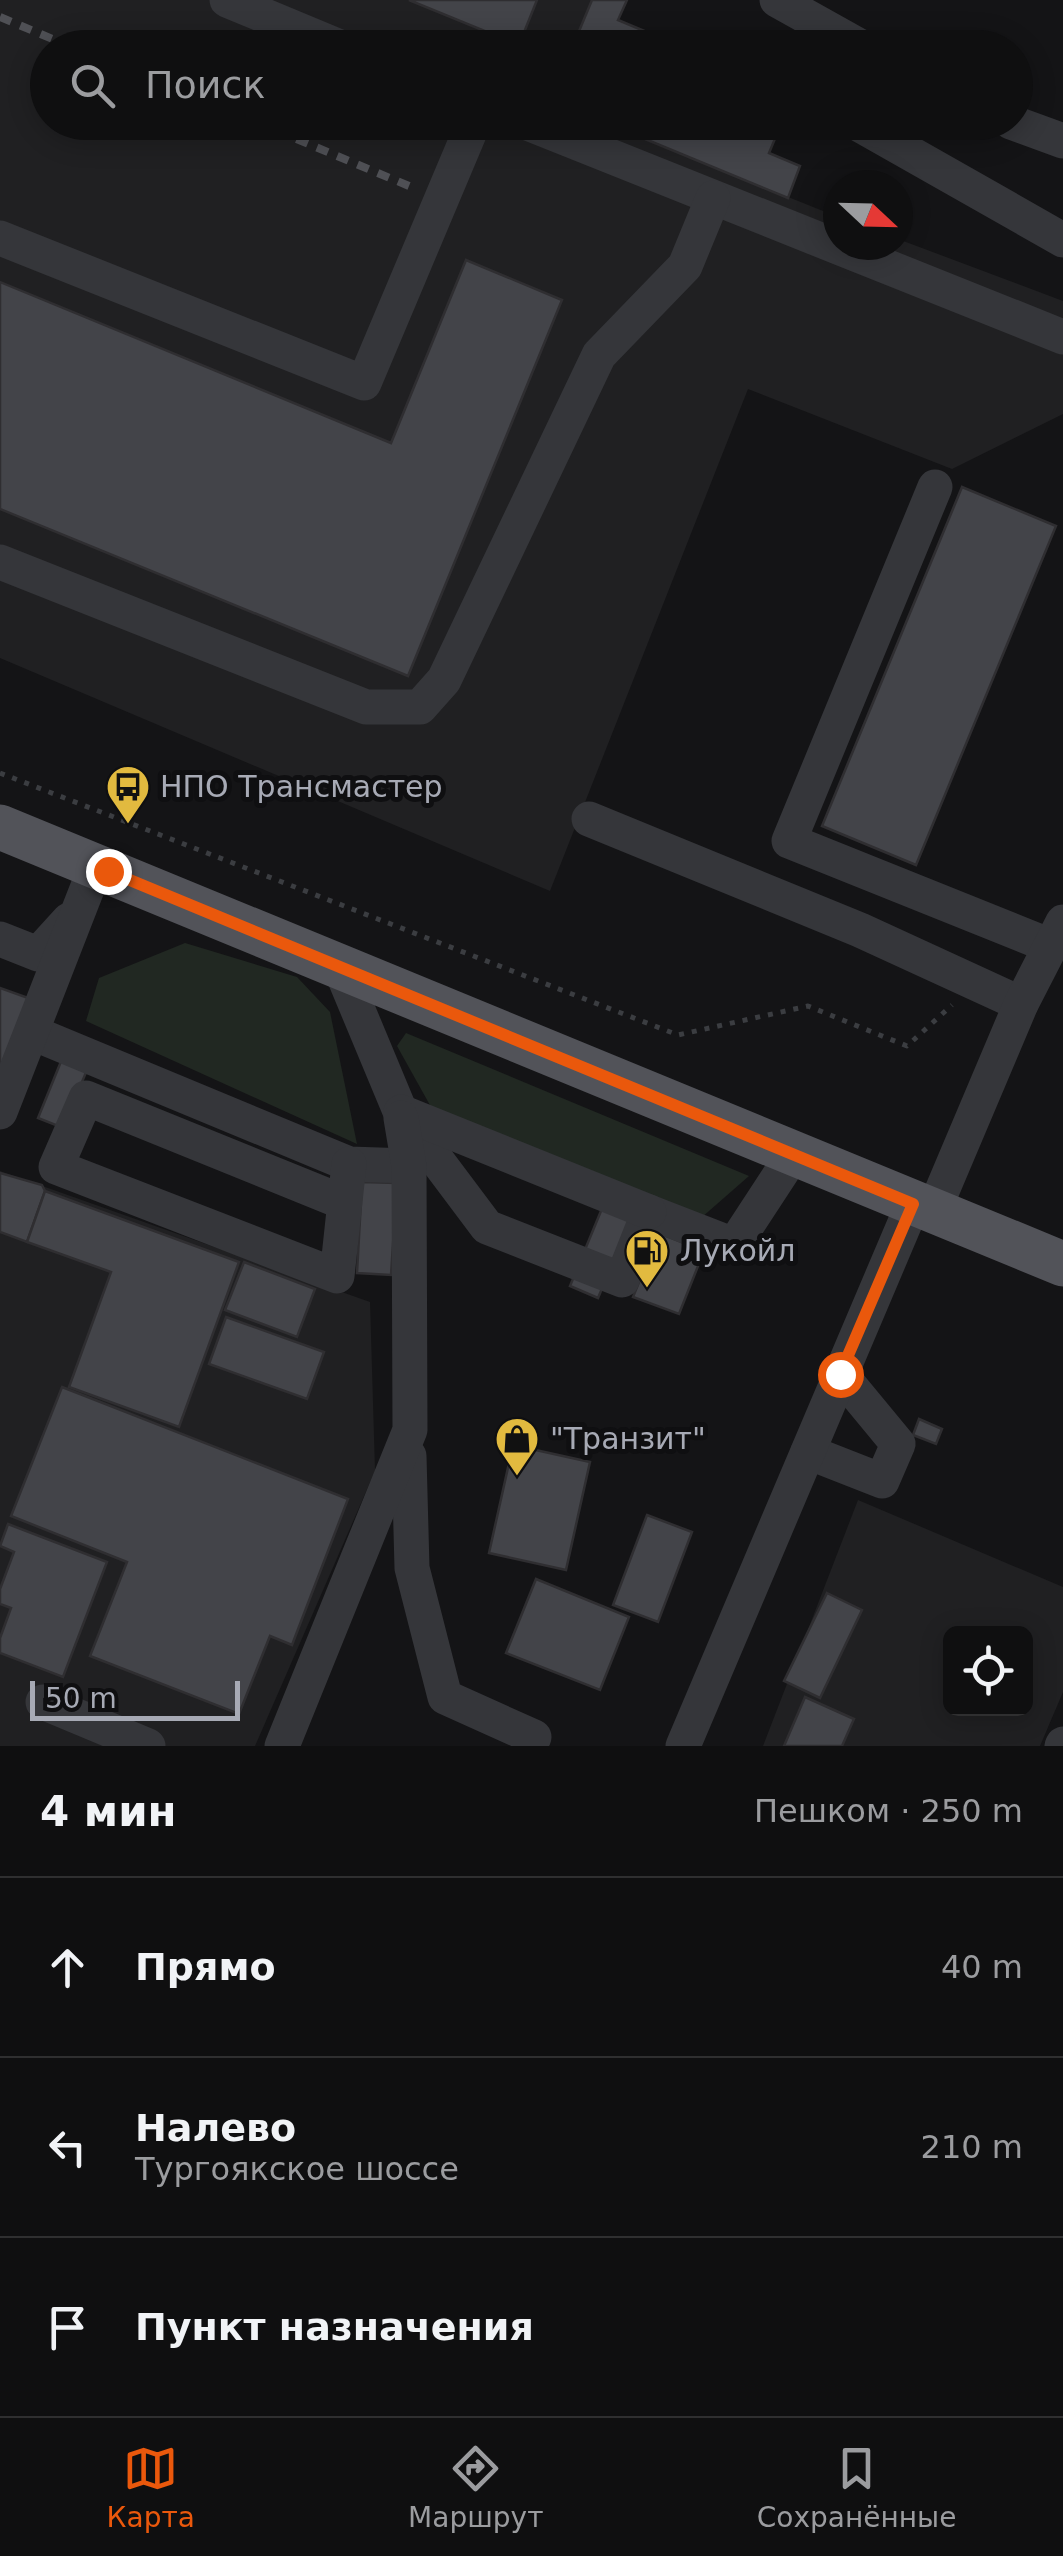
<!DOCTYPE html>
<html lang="ru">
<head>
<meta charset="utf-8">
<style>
	body { margin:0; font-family:"DejaVu Sans",sans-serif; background:#181819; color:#f1f3f6 }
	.controls { position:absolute; right:30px; bottom:30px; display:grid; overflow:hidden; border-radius:15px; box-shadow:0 5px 25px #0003 }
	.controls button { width:90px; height:90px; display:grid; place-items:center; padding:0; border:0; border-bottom:2px solid #2f2f30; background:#0f0f10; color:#f1f3f6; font:50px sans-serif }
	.compass { position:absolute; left:823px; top:170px; width:90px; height:90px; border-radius:50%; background:#0f0f10; box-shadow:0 5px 25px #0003; rotate:112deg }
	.scale { position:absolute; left:30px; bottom:25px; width:210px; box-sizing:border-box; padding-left:10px; border:5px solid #a7aab5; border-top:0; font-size:28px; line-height:35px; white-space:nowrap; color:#a7aab5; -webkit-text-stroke:8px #0f0f11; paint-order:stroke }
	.stop { position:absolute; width:30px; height:30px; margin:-22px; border:8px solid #ea580c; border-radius:50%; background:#fff }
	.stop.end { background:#ea580c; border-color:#fff; box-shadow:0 2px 10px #0008 }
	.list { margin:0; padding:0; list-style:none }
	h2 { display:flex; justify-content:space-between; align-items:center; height:130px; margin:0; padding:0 40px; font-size:42px }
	h2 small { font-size:32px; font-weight:400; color:#9b9c9f }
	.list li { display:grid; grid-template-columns:65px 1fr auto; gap:30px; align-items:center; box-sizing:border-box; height:180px; padding:0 40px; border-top:2px solid #2f2f30 }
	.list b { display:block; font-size:38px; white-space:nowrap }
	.list p { margin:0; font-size:32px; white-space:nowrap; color:#9b9c9f }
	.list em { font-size:32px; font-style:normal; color:#9b9c9f }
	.icon { flex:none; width:55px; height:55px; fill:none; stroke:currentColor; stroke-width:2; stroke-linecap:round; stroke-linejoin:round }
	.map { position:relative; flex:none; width:1063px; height:1746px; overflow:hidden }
	.search { position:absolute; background:#0f0f10; box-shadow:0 5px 25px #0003; left:30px; right:30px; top:30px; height:110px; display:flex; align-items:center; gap:25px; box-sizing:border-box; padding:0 35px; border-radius:55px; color:#9b9c9f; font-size:38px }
	.sheet { height:670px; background:#0f0f10 }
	nav { display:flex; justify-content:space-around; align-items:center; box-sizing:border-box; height:140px; border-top:2px solid #2f2f30; background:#0f0f10; font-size:28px; color:#9b9c9f }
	nav a { display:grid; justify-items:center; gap:5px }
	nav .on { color:#ea580c }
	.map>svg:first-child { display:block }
</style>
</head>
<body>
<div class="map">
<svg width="1063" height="1746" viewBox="0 0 1063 1746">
	<rect width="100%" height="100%" fill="#141416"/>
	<g fill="#202022" fill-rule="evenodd">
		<polygon points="0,0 592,0 572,47 48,48 48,122 604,123 838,217 838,245 898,245 898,239 1063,301 1063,414 952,469 748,389 550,891 0,658"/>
		<polygon points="0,1171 370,1302 375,1471 255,1746 0,1746"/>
		<path d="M858,1500L1063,1587V1692L1040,1746H763ZM950,1634H1026V1708H950Z"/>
	</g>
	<g fill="#212822">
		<polygon points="185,943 297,977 330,1012 357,1144 86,1021 99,978"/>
		<polygon points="406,1033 749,1176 701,1218 431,1107 397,1046"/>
	</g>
	<g fill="#434449" stroke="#2f2e31" stroke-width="2.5">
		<polygon points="409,0 537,0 519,45"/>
		<polygon points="592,0 627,0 618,20 685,48 572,48"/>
		<polygon points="604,122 782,122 769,153 800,166 788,198"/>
		<polygon points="466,260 562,300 408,676 0,509 0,282 391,443"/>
		<polygon points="962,487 1056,526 916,865 822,826"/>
		<polygon points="0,988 31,999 0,1070"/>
		<polygon points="62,1059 87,1070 63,1128 38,1118"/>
		<polygon points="0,1173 42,1185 45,1191 27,1242 0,1232"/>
		<polygon points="362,1182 397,1183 391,1275 357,1273"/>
		<polygon points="45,1191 239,1262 179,1427 69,1387 111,1272 27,1242"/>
		<polygon points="608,1194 637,1206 598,1298 570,1286"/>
		<polygon points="659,1233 704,1251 679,1314 633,1297"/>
		<polygon points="244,1262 315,1289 297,1337 225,1310"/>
		<polygon points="226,1317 324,1352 307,1399 209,1364"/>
		<polygon points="62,1387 348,1499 292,1645 270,1636 239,1714 90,1656 127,1562 11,1516"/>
		<polygon points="919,1419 942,1429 936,1444 913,1435"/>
		<polygon points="513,1445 590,1462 566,1570 489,1553"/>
		<polygon points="647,1515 692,1532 658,1622 613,1605"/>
		<polygon points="8,1524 107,1562 63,1677 0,1653 0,1638 11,1608 0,1604 0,1589 14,1552 0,1546"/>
		<polygon points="536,1579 629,1617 600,1690 506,1653"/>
		<polygon points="827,1593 862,1610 820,1698 784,1681"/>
		<polygon points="805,1697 854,1719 842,1746 784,1746"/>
	</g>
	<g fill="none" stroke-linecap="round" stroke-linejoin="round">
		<polyline stroke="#3b3d41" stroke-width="5" stroke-dasharray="5 8" stroke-linecap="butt" points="0,773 678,1035 808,1006 907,1046 952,1005"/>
		<g stroke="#35363a" stroke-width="35">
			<polyline points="227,0 342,48"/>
			<polyline points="777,0 863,48"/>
			<polyline points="525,122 1063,337"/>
			<polyline points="855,122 1063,240"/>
			<polyline points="1011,122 1063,141"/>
			<polyline points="0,238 364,383 474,122"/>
			<polyline points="935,487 789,841 1048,945"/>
			<polyline points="0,562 366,707 420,707 444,680 599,355 685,266 713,198"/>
			<polyline points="589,819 860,930 1021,1004"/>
			<polyline points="0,939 38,954 69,920"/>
			<polyline points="340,967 400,1111 487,1227 622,1280 649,1212 734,1245 793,1155"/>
			<polyline points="33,1033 349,1164 409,1166"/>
			<polyline points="0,1112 96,866"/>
			<polyline points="401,1112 649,1212"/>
			<polyline points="345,1203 86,1098 56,1167 337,1276 349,1164"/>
			<polyline points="933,1212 1021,1004 1063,922"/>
			<polyline points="808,1452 882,1481 898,1444 841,1375"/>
			<polyline points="409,1456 412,1568 445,1697 534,1737"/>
			<polyline points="43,1702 148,1746"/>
			<polyline points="282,1746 410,1430 409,1166 401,1118"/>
			<polyline points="683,1746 913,1204"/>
			<polyline points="1062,1746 1063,1744"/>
		</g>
		<polyline stroke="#525359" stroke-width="45" points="0,827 1063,1264"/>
		<g stroke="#4f5055" stroke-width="8" stroke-dasharray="12 10" stroke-linecap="butt">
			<polyline points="0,17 74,48"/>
			<polyline points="256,122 409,186"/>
		</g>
	</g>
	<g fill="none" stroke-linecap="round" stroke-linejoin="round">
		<polyline stroke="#ea580c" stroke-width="12" points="108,871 913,1204 840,1374"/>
	</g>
	<defs>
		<symbol id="bus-pin" viewBox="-11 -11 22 30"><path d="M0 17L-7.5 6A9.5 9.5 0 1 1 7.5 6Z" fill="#e2ba3f" stroke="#0f0f11"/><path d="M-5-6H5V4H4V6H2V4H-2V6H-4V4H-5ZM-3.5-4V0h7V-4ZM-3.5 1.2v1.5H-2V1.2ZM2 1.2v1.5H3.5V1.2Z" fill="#111"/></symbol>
		<symbol id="fuel-pin" viewBox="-11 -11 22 30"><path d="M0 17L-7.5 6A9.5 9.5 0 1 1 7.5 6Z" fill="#e2ba3f" stroke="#0f0f11"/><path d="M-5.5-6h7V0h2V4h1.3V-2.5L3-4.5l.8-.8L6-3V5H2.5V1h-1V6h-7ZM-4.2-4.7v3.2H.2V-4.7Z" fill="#111"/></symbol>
		<symbol id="shop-pin" viewBox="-11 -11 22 30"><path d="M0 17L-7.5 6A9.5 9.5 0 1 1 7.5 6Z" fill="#e2ba3f" stroke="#0f0f11"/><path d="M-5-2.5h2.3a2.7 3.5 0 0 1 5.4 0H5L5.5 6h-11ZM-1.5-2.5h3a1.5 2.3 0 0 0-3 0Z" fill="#111"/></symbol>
	</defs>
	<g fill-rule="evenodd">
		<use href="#bus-pin" x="103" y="762" width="50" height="68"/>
		<use href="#fuel-pin" x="622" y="1226" width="50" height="68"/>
		<use href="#shop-pin" x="492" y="1414" width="50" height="68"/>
	</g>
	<g text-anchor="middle" stroke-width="10" stroke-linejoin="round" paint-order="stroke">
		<g font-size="30" fill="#a7aab5" stroke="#0f0f11" text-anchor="start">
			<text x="160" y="797">НПО Трансмастер</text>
			<text x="680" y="1261">Лукойл</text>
			<text x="550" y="1449">"Транзит"</text>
		</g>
	</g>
</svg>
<div class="controls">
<button><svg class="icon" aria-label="locate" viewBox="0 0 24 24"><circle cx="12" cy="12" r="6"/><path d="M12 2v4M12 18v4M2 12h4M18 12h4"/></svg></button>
</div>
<svg class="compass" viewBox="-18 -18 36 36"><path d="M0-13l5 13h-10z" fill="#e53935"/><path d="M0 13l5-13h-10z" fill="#9b9c9f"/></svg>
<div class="scale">50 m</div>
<div class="stop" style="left:840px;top:1374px"></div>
<div class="stop end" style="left:108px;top:871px"></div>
<div class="search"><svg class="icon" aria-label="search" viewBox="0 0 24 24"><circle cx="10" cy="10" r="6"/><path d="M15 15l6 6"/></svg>Поиск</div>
</div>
<section class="sheet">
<h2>4 мин<small>Пешком · 250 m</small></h2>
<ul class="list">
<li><svg class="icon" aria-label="ahead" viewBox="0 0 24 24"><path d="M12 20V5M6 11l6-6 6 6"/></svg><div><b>Прямо</b></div><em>40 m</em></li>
<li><svg class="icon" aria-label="left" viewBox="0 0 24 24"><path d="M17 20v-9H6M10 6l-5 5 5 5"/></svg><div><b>Налево</b><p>Тургоякское шоссе</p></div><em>210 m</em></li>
<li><svg class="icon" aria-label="arrive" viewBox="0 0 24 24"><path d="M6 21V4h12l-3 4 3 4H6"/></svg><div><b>Пункт назначения</b></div></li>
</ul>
</section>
<nav>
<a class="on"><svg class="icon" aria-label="map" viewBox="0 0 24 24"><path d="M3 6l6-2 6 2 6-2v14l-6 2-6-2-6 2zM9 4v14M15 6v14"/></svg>Карта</a>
<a><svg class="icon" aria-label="directions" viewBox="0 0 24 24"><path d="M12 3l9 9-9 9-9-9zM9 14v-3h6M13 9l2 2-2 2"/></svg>Маршрут</a>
<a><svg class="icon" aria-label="saved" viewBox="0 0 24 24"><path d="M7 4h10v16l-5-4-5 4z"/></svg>Сохранённые</a>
</nav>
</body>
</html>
